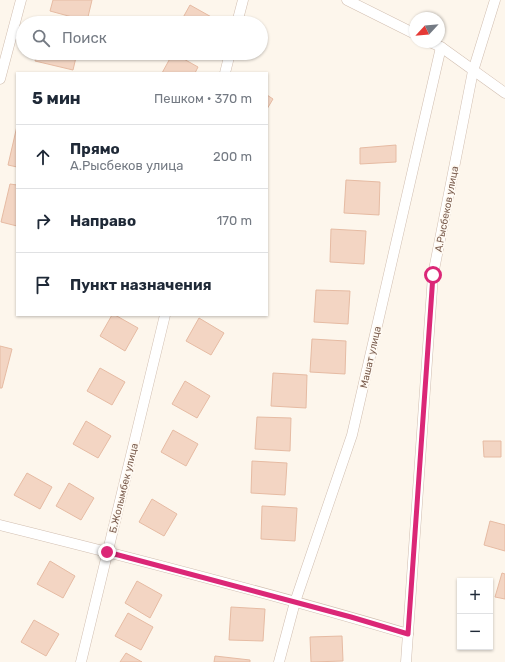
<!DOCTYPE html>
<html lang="ru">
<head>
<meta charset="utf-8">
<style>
	body { margin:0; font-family:Rubik,sans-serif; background:#f2f2f3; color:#1f2937 }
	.controls { position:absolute; right:12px; bottom:12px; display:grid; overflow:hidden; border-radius:0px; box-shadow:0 1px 3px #0004 }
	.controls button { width:36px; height:36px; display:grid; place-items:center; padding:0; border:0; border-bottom:1px solid #e0e1e3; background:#fff; color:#1f2937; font:20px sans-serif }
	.compass { position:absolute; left:409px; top:12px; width:36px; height:36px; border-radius:50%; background:#fff; box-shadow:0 1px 3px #0004; rotate:244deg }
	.stop { position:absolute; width:12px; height:12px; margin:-9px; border:3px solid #db2777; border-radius:50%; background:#fff }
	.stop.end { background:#db2777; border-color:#fff; box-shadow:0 1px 4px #0008 }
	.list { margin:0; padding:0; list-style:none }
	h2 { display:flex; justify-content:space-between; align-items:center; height:52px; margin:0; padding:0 16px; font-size:17px }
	h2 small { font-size:13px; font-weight:400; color:#747a83 }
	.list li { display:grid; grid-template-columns:26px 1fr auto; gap:12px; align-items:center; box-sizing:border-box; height:64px; padding:0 16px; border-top:1px solid #e0e1e3 }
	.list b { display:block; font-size:15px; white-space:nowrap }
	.list p { margin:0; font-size:13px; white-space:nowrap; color:#747a83 }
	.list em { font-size:13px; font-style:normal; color:#747a83 }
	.icon { flex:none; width:22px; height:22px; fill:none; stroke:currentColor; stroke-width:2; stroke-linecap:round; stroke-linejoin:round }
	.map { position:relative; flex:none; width:505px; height:662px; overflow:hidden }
	.search { position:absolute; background:#fff; box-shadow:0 1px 3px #0004; left:16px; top:16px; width:252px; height:44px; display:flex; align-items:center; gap:10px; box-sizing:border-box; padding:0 14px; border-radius:22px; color:#747a83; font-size:15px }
	.panel { position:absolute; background:#fff; box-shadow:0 1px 3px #0004; left:16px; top:72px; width:252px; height:244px; border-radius:0px }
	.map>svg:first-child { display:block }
</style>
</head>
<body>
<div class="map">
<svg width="505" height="662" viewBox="0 0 505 662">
	<rect width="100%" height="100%" fill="#fdf6ec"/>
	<g fill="#f3d5c3" stroke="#e6bba3">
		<polygon points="53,0 92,0 87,21 50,11"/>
		<polygon points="190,5 215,19 213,23 180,23"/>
		<polygon points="37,53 77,53 73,70 35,61"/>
		<polygon points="173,53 198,67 195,73 162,73"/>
		<polygon points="267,95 273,99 267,109"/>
		<polygon points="17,126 17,167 8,165"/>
		<polygon points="396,145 396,162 360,164 360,148"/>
		<polygon points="346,180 380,182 379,215 344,213"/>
		<polygon points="10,184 17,185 17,226 1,222"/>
		<polygon points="331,229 366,231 364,264 330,262"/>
		<polygon points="316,290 350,291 348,324 314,322"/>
		<polygon points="112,315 115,315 138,328 125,351 100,336"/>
		<polygon points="199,318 224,333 211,355 186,341"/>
		<polygon points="312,339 346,341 345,374 310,372"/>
		<polygon points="0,346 12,349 2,388 0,388"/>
		<polygon points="100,368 125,382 112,405 87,391"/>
		<polygon points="273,373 307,375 306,408 271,406"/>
		<polygon points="185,381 210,396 197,418 172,404"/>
		<polygon points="257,417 291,418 290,451 255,449"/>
		<polygon points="86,421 111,436 98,458 73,444"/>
		<polygon points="173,430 198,444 186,466 161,452"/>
		<polygon points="483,441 501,441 501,457 484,457"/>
		<polygon points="252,461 287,463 285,495 251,493"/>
		<polygon points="27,473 52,487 40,509 14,495"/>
		<polygon points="69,483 94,498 81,520 56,506"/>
		<polygon points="152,499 177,514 164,536 139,522"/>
		<polygon points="262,506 297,508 295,541 261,539"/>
		<polygon points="490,521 505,525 505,551 484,545"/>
		<polygon points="50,561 75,576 63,598 37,584"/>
		<polygon points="502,573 505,574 505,599 495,597"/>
		<polygon points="137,581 162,595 150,618 125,603"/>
		<polygon points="231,607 265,609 263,641 229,640"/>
		<polygon points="128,613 153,627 141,650 115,636"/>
		<polygon points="34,620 59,634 46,656 21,642"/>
		<polygon points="342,636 343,661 311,662 310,637"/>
		<polygon points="126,653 142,662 120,662"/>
		<polygon points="215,656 250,660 250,662 214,662"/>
	</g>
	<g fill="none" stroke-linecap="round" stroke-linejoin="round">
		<defs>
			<g id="minor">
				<polyline points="347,0 415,34"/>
				<polyline points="237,23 243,0"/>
				<polyline points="430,42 441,47 505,93"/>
				<polyline points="225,73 230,53"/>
				<polyline points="0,79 21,0"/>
				<path d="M0,525C137,559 273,594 408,634"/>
				<polyline points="81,662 165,315"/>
				<polyline points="279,662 295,602 352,435 441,47"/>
				<polyline points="406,662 433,275 473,71 495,0"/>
			</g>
		</defs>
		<use href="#minor" stroke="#d1beb0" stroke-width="11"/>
		<use href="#minor" stroke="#fff" stroke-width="10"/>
	</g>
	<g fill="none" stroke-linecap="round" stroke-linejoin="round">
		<polyline stroke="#db2777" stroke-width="5" points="107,552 351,617 408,634 433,275"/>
	</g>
	<g text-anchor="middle" stroke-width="3.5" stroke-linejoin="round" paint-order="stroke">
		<g font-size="10" fill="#7a5c4d" stroke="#fffaf3">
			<text transform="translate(446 209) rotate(-79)" y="4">А.Рысбеков улица</text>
			<text transform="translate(370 357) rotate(-77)" y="4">Машат улица</text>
			<text transform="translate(123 488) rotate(-76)" y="4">Б.Жолымбек улица</text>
		</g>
	</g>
</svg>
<div class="controls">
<button>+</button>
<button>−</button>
</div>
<svg class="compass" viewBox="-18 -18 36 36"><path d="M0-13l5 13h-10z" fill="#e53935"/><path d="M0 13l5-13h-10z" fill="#747a83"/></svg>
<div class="stop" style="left:433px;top:275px"></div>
<div class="stop end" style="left:107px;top:552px"></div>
<div class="search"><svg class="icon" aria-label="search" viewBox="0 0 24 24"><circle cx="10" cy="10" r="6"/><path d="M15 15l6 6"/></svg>Поиск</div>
<section class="panel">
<h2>5 мин<small>Пешком · 370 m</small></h2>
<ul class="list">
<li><svg class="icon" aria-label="ahead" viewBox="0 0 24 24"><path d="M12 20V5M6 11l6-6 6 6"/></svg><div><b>Прямо</b><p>А.Рысбеков улица</p></div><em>200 m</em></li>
<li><svg class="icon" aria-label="right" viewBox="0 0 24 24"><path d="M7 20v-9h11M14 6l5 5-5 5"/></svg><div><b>Направо</b></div><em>170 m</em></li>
<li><svg class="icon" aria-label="arrive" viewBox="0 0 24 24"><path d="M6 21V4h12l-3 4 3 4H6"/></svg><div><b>Пункт назначения</b></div></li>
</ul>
</section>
</div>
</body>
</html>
